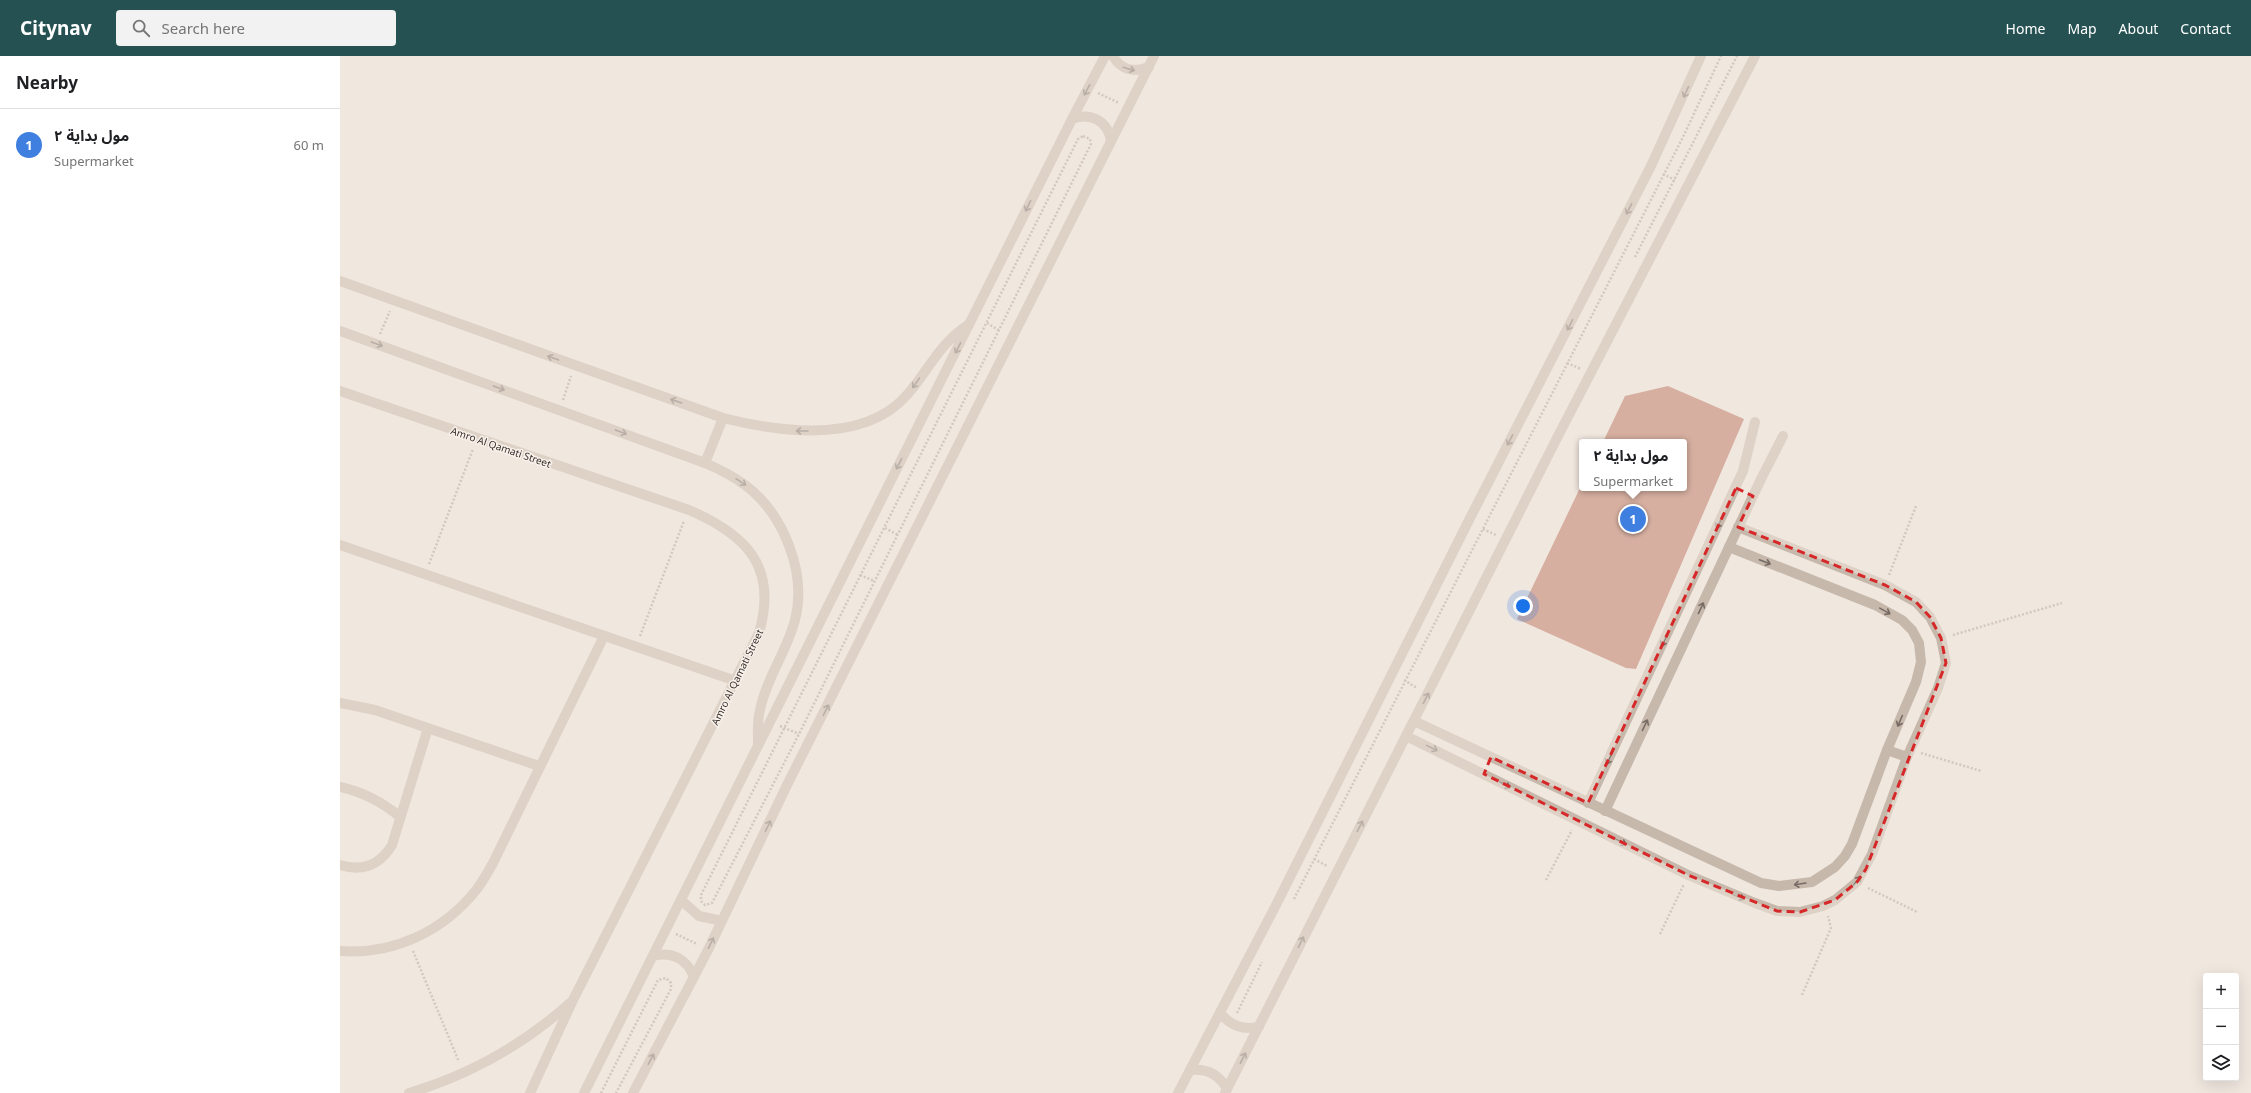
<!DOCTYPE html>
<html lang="en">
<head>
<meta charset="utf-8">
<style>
	body { margin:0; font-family:"Noto Sans","Noto Sans Arabic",sans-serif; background:#f2f2f2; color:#202124 }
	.controls { position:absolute; right:12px; bottom:12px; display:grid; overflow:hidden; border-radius:4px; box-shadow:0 4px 16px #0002 }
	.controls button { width:36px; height:36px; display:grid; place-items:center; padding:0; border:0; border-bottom:1px solid #e0e0e0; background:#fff; color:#202124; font:20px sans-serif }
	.you { position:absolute; left:1183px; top:550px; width:14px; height:14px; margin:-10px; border:3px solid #fff; border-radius:50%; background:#1a73e8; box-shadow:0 0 0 6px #1a73e833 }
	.badge { display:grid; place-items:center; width:26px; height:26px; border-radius:50%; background:#255152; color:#fff; font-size:13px; font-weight:700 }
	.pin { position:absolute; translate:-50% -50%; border:2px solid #fff; box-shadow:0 1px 4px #0006 }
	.popup { position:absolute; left:1239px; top:383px; width:108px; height:52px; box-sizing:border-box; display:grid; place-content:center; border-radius:4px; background:#fff; filter:drop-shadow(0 1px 3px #0005); font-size:13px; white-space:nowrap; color:#757577 }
	.popup b { font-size:15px; color:#202124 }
	.popup::after { content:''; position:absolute; left:50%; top:100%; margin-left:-8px; border:8px solid transparent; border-top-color:#fff }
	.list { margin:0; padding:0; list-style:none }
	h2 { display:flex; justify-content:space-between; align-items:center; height:52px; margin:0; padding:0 16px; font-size:17px }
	h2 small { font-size:13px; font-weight:400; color:#757577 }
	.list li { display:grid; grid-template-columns:26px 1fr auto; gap:12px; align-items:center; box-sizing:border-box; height:72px; padding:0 16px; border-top:1px solid #e0e0e0 }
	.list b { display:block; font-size:15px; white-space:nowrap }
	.list p { margin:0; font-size:13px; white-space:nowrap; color:#757577 }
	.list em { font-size:13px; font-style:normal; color:#757577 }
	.icon { flex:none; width:22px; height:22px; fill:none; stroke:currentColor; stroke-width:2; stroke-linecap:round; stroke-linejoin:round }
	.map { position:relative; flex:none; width:1911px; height:1037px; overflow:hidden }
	header { display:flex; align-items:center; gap:24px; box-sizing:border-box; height:56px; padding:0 20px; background:#255152; color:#fff }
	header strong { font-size:19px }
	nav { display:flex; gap:22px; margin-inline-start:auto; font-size:14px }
	.search { width:280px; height:36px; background:#f2f2f2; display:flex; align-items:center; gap:10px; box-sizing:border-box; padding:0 14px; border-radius:4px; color:#757577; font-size:15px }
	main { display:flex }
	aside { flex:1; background:#fff }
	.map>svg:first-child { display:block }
</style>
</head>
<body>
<header>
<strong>Citynav</strong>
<div class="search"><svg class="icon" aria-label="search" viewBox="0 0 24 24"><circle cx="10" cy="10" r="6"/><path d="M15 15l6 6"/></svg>Search here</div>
<nav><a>Home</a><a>Map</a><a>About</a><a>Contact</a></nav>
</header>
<main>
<aside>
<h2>Nearby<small></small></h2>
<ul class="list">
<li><span class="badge" style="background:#3f7fe0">1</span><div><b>مول بداية ۲</b><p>Supermarket</p></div><em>60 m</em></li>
</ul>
</aside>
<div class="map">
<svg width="1911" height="1037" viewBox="0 0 1911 1037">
	<rect width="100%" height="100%" fill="#f0e7df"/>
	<polygon fill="#b76a56" points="1328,330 1404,363 1296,613 1286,612 1177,563 1240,432 1344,432 1344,386 1263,386 1285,340"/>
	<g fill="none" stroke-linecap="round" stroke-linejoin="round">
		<g stroke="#b2a297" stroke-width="2.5" stroke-dasharray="2 2" stroke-linecap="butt">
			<polyline points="758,37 779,47"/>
			<polygon points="743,80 750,83 751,88 459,678 372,847 365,849 361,845 361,839 738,83"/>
			<polyline points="1323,118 1335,124"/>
			<polyline points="1295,201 1397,0"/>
			<polyline points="647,267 660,275"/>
			<polyline points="40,278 50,255"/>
			<polyline points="1227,307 1241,313"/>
			<polyline points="223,344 231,320"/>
			<polyline points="545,472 558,479"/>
			<polyline points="1143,473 1156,479"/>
			<polyline points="89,508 133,393"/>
			<polyline points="520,519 534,525"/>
			<polyline points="1549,519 1576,450"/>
			<polyline points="1613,579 1722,547"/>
			<polyline points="300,580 344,465"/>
			<polyline points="1064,624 1077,632"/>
			<polyline points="440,670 459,678"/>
			<polyline points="1581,697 1641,715"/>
			<polyline points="974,803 987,810"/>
			<polyline points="1206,824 1232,774"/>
			<polyline points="1528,832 1577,856"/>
			<polyline points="954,843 1343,81 1381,0"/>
			<polyline points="336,878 357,888"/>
			<polyline points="1320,878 1344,828"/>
			<polyline points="73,895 119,1006"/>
			<polyline points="1462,939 1491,872 1488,860"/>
			<polyline points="897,957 922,906"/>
			<polyline points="261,1037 318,924 326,922 331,927 331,933 276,1037"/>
		</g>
		<g stroke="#c7b8ac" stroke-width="10">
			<path d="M773,0C781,14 794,17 809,11"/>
			<path d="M732,63C751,56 768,65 771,85"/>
			<path d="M0,225L383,362C439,376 523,389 567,339C590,313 597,290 628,269"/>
			<path d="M0,275L365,407C379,413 393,420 405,429C444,458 467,517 455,564C447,595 426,623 420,654C417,665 418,677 418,688"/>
			<path d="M0,335L349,454C407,479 438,511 419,577L233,944L190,1037"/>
			<polyline points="365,407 383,362"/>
			<polyline points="0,489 396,625"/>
			<polyline points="0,647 35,654 199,710"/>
			<polyline points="1074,665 1421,827 1439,830 1472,826 1495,811 1505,800 1512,788 1547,694 1576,626 1581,606 1579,587 1572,574 1562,564 1535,549 1389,491"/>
			<polyline points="1066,680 1348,819 1415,847 1437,855 1460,856 1483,850 1495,844 1517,826 1532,798 1567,701 1598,632 1606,607 1601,582 1590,561 1576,546 1545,529 1398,471"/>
			<polyline points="1547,694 1567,701"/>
			<path d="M0,731C23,736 42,746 60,761"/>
			<polyline points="1248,747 1403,415 1415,366"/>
			<polyline points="1265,755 1421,423 1443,380"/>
			<path d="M0,809C23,816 40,809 52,789L88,672"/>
			<polyline points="341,844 359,860 382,865"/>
			<path d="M0,895C54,899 104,875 137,833C143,825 148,816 153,807L264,580"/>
			<path d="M313,900C332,895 347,903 354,921"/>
			<path d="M880,957C891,970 902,974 919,971"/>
			<path d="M850,1014C867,1012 879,1018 887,1033"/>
			<path d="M69,1037C130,1019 183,989 230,947"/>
			<polyline points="244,1037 732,63 765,0"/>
			<polyline points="293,1037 368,894 447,729 814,0"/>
			<polyline points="838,1037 936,849 1128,466 1310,112 1361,0"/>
			<polyline points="885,1037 1218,380 1415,0"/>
		</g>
	</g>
	<defs><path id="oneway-shaft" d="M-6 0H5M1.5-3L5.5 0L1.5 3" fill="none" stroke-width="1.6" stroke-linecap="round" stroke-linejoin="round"/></defs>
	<g stroke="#776c64">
		<use href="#oneway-shaft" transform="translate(789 13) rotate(16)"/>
		<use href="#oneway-shaft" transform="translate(747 34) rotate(118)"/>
		<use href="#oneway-shaft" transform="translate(1346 36) rotate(115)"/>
		<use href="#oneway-shaft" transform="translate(688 150) rotate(116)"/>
		<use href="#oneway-shaft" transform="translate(1289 153) rotate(117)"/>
		<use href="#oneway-shaft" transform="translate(1230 269) rotate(117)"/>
		<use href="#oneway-shaft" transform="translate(37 288) rotate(20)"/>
		<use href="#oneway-shaft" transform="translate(618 292) rotate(117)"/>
		<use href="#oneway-shaft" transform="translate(213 302) rotate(-160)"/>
		<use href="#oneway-shaft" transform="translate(576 327) rotate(125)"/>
		<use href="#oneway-shaft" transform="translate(159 332) rotate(20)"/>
		<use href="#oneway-shaft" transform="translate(336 345) rotate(-161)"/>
		<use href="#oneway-shaft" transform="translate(462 375) rotate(-180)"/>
		<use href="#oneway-shaft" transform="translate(281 376) rotate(20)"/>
		<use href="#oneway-shaft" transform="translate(1170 384) rotate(117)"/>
		<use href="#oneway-shaft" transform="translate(559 408) rotate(117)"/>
		<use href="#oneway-shaft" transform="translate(401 426) rotate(34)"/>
		<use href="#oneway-shaft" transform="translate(1379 467) rotate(115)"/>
		<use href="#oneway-shaft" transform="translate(1425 506) rotate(21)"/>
		<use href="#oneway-shaft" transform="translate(1361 552) rotate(-65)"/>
		<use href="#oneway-shaft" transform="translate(1545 555) rotate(29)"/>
		<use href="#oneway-shaft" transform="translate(1324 585) rotate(115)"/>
		<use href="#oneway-shaft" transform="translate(1086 642) rotate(-63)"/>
		<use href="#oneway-shaft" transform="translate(486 654) rotate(-63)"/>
		<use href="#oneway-shaft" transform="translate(1560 665) rotate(113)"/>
		<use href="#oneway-shaft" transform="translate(1305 669) rotate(-65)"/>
		<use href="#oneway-shaft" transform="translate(1092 692) rotate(26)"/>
		<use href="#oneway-shaft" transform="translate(1269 703) rotate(115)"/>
		<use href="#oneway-shaft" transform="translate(1165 729) rotate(27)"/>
		<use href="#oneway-shaft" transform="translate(428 770) rotate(-64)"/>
		<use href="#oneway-shaft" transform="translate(1020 770) rotate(-63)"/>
		<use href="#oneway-shaft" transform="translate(1281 786) rotate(26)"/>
		<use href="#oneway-shaft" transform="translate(1517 825) rotate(-52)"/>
		<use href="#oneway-shaft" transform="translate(1460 828) rotate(171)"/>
		<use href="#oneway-shaft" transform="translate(1399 841) rotate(23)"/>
		<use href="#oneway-shaft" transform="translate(961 886) rotate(-64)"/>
		<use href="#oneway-shaft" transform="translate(371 887) rotate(-64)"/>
		<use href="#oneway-shaft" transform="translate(903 1002) rotate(-63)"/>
		<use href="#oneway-shaft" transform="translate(311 1003) rotate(-62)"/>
	</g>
	<path d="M0 0H1911V1037H0ZM1396,432L1413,440L1398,471L1545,529L1576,546L1590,561L1601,582L1606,607L1526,813L1517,826L1495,844L1460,856L1437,855L1348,819L1144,718L1151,701L1248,747Z" fill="#f0e7df" fill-opacity=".55" fill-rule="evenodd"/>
	<path fill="none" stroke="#d62828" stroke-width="3" stroke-dasharray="8 5" stroke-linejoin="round" d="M1396,432L1413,440L1398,471L1545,529L1576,546L1590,561L1601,582L1606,607L1526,813L1517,826L1495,844L1460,856L1437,855L1348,819L1144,718L1151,701L1248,747Z"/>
	<g text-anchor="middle" stroke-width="3" stroke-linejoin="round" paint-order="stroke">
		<g font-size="10" fill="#362d2a" stroke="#f8f2eb">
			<text transform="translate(161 391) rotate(19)" y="4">Amro Al Qamati Street</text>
			<text transform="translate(397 621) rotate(-64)" y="4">Amro Al Qamati Street</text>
		</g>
	</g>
</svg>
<div class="controls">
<button>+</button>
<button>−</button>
<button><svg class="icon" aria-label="layers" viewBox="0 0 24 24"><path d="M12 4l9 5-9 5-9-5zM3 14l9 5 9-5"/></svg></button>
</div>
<div class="you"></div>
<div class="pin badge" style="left:1293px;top:463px;background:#3f7fe0">1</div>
<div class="popup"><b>مول بداية ۲</b>Supermarket</div>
</div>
</main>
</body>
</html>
